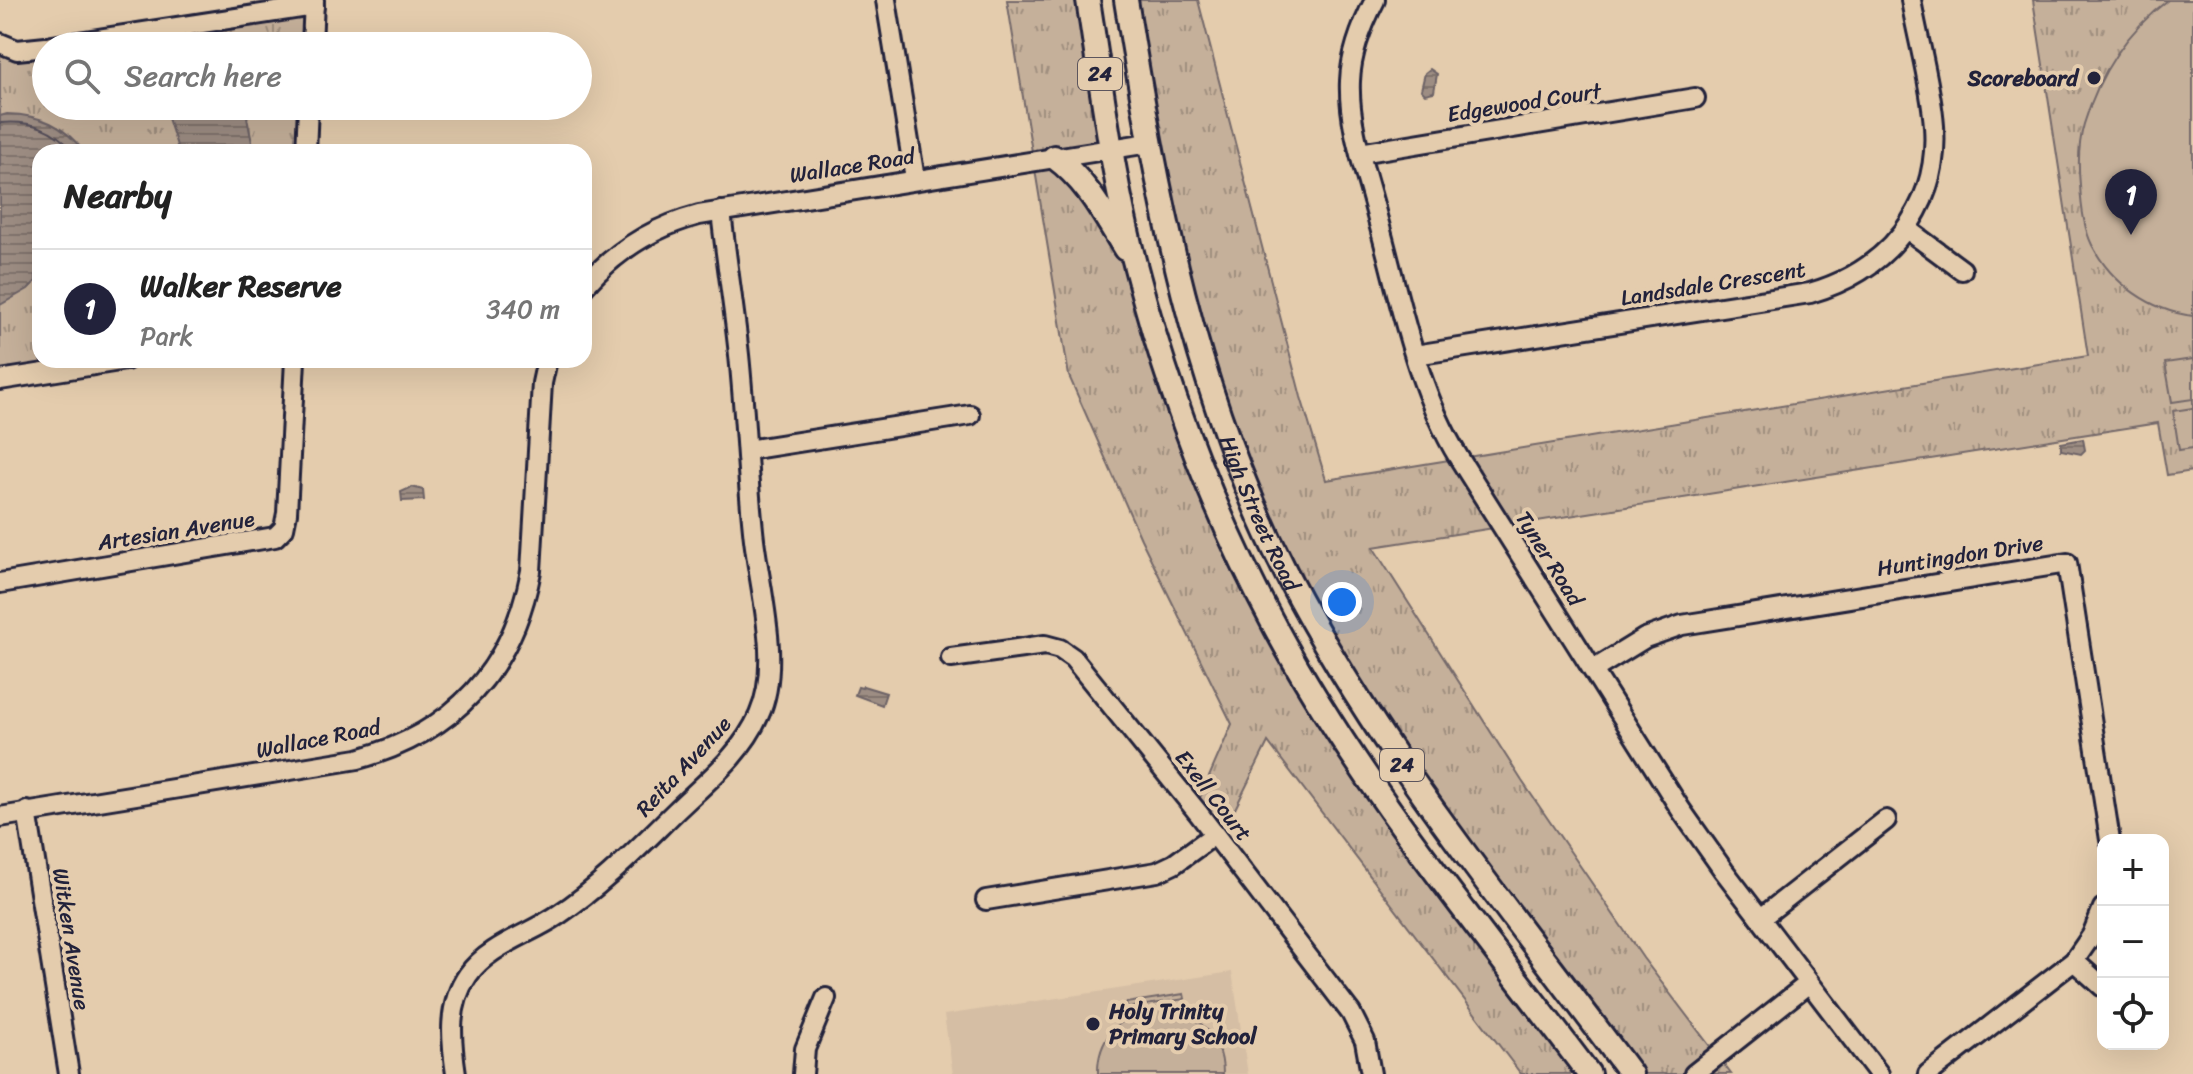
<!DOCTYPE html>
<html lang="en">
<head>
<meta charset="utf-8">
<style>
	body { margin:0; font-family:Sriracha,sans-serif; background:#f6f6f6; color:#222 }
	.controls { position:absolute; right:24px; bottom:24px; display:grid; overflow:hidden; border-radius:16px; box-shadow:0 8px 32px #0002 }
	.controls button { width:72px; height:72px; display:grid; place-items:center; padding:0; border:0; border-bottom:2px solid #e0e0e0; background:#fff; color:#222; font:40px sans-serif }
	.you { position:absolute; left:1342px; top:602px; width:28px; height:28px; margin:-20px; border:6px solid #fff; border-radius:50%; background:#1a73e8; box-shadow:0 0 0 12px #1a73e833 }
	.badge { display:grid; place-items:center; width:52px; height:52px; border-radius:50%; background:#22223b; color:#fff; font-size:26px; font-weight:700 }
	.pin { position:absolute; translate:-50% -66px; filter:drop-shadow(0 2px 4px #0008) }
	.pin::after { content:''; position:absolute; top:42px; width:28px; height:24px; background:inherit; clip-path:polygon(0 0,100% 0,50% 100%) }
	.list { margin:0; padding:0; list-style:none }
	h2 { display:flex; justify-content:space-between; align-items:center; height:104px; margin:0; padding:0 32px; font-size:34px }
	h2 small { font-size:26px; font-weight:400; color:#767676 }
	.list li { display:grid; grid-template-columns:52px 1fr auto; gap:24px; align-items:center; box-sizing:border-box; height:120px; padding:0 32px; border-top:2px solid #e0e0e0 }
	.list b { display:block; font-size:30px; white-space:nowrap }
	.list p { margin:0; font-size:26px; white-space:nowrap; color:#767676 }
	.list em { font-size:26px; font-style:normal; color:#767676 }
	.icon { flex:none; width:44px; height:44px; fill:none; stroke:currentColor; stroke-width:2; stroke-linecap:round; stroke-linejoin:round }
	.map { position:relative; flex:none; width:2193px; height:1074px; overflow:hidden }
	.search { position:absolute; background:#fff; box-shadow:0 8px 32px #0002; left:32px; top:32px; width:560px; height:88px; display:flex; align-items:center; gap:20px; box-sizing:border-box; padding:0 28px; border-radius:44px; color:#767676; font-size:30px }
	.panel { position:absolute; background:#fff; box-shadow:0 8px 32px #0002; left:32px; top:144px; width:560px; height:224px; border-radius:24px }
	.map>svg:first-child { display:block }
</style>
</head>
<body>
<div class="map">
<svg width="2193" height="1074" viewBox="0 0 2193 1074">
	<defs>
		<pattern id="park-tufts" width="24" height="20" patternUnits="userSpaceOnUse" patternTransform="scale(2)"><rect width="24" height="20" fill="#c5b09a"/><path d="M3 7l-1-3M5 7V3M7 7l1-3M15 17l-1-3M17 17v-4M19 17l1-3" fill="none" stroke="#a08f7f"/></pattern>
		<pattern id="water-rules" width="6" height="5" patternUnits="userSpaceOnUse" patternTransform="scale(2)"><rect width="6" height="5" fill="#9d8d83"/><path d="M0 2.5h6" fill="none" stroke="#80736c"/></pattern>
	</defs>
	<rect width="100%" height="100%" fill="#e4ccad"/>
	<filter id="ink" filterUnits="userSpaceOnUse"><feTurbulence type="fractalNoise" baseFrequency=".0125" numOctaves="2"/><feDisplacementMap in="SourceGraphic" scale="16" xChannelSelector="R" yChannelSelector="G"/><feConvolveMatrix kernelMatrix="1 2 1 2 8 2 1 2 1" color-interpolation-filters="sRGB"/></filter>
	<g filter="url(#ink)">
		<polygon fill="#d5bea4" points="1232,972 1248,1074 953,1074 944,1015"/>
		<g fill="url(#park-tufts)" stroke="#74696a" stroke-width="2">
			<polygon points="1007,0 1088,0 1112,148 1055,157 1135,267 1157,344 1275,628 1589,1074 1521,1074 1268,742 1231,817 1221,844 1195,809 1232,724 1141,539 1069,376"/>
			<polygon points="1126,0 1198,0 1301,397 1326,480 2088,356 2033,0 2193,0 2193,471 2167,475 2158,423 1373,547 1522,781 1643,958 1731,1074 1631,1074 1379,733 1223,426"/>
			<polygon points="314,6 312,46 52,46"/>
			<polygon points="0,43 46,47 46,106 308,106 306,152 40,152 40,360 126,360 0,380"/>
		</g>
		<g fill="#c5b09a" stroke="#74696a" stroke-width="2">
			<path d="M2168,0H2193V316C2151,311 2111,283 2092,245C2083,227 2081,204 2080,185C2078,165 2078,144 2084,124C2099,74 2126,32 2168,0Z"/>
			<polygon points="2193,359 2193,399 2172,402 2165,363"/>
			<polygon points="2193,408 2193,448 2179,450 2173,411"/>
			<polygon points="1184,994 1185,999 1127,1008 1126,1003"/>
			<path d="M1150,1008C1190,1006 1223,1032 1223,1074H1098C1097,1040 1118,1017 1150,1008Z"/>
		</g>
		<g fill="url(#water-rules)" stroke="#6c6266" stroke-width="2">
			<polygon points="1430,69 1437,74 1434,92 1425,94 1421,90 1425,73"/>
			<polygon points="168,106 252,106 247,118 254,152 179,152 167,115"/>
			<path d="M7,114C41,115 64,125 84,152H40V274L36,275V281L28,289L0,305V116Z"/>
			<polygon points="2083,439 2085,450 2081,454 2061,450 2061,443"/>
			<polygon points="412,487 423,490 424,500 402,501 401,492"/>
			<polygon points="863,686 886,693 882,705 855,695 858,687 862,688"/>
		</g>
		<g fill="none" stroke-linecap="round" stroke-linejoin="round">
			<path stroke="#534d58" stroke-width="2" d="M0,123C30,120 54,128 74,152"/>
			<defs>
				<g id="minor">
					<polyline points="886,0 915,179"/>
					<path d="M1375,0C1362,25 1351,52 1350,81C1348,128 1367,175 1378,220C1400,299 1415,386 1459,458L1681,810L1724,871L1879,1074"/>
					<polyline points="0,43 17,50 46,47"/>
					<polyline points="52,46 314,6"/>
					<polyline points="312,46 314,0"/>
					<polyline points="306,152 308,106"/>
					<polyline points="1360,153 1695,98"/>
					<polyline points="1908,230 1962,270"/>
					<path d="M584,287C615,251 653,227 699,215L1149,143"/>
					<path d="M1415,355L1810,293C1887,271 1940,208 1934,126C1931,84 1918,41 1911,0"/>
					<polyline points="0,380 126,360"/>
					<polyline points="747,450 970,415"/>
					<polyline points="0,583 275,537 284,528 287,513 295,360"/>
					<polyline points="951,658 1045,645 1060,649 1073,658 1199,814 1351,1013 1365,1041 1371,1074"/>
					<polyline points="1593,670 1645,638 1682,625 2067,563 2110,840"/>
					<polyline points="27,811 69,1074"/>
					<path d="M0,817L358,759C454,733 513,668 531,571L542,383L547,360"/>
					<polyline points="986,900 1157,872 1174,864 1214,835"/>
					<polyline points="1761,918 1886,820"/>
					<polyline points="2074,961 2103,987"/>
					<path d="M456,1074C451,1040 447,1005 468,975C488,946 530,934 558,915C602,886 639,847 676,811C706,782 742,754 759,715C783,662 758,586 753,530C747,472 745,413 739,355C734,307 726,259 721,211"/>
					<polyline points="803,1074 805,1049 826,998"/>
					<polyline points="1694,1074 1809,983"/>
					<polyline points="1928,1074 2074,961 2092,935 2103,908"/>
				</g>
				<g id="major">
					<path d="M1088,0C1102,89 1113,181 1136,268C1168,392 1215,516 1276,629C1362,788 1481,930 1589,1074"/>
					<path id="s1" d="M1126,0C1158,199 1194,394 1287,575C1380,755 1511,912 1631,1074"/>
					<path d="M1054,157C1087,181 1104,215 1125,249"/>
				</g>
			</defs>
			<use href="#minor" stroke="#22223b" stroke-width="24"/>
			<use href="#major" stroke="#22223b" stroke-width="28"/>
			<use href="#minor" stroke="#e4ccad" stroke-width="18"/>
			<use href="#major" stroke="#e4ccad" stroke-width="22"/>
		</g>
	</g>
	<g fill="#22223b" stroke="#e4ccad" stroke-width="3">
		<circle cx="2094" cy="78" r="8"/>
		<circle cx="1093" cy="1024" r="8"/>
	</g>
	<g text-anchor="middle" stroke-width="8" stroke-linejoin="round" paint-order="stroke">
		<g fill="#e4ccad" stroke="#5c555d" stroke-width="2">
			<rect x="1078" y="58" width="44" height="32" rx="6"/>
			<rect x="1380" y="749" width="44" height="32" rx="6"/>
		</g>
		<g font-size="20" font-weight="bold" fill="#22223b">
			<text x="1100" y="81">24</text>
			<text x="1402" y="772">24</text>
		</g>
		<g font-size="22" font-weight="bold" fill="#22223b" stroke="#e4ccad" text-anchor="end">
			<text x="2078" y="86">Scoreboard</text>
			<text x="1109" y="1019" text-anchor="start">Holy Trinity<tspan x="1109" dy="25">Primary School</tspan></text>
		</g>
		<g font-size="22" fill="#22223b" stroke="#e4ccad">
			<text transform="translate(1524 102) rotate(-9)" y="8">Edgewood Court</text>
			<text transform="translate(852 165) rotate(-9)" y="8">Wallace Road</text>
			<text transform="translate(1713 283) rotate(-9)" y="8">Landsdale Crescent</text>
			<text dy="8" stroke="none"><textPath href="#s1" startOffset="532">High Street Road</textPath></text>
			<text transform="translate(176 530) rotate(-9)" y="8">Artesian Avenue</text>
			<text transform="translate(1960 555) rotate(-9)" y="8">Huntingdon Drive</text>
			<text transform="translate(1550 558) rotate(58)" y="8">Tyner Road</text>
			<text transform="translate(318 738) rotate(-11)" y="8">Wallace Road</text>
			<text transform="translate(683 766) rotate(-47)" y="8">Reita Avenue</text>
			<text transform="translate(1214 795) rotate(52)" y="8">Exell Court</text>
			<text transform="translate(72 939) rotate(81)" y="8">Witken Avenue</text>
		</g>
	</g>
</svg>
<div class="controls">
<button>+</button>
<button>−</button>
<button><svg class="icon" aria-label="locate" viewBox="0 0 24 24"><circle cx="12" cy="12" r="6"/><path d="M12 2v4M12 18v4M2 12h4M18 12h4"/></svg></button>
</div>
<div class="you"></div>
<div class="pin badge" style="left:2131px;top:235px">1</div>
<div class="search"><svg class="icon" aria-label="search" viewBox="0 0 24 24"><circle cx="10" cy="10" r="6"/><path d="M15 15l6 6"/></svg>Search here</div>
<section class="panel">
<h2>Nearby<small></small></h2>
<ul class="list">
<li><span class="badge">1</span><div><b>Walker Reserve</b><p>Park</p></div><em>340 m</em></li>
</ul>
</section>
</div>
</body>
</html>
